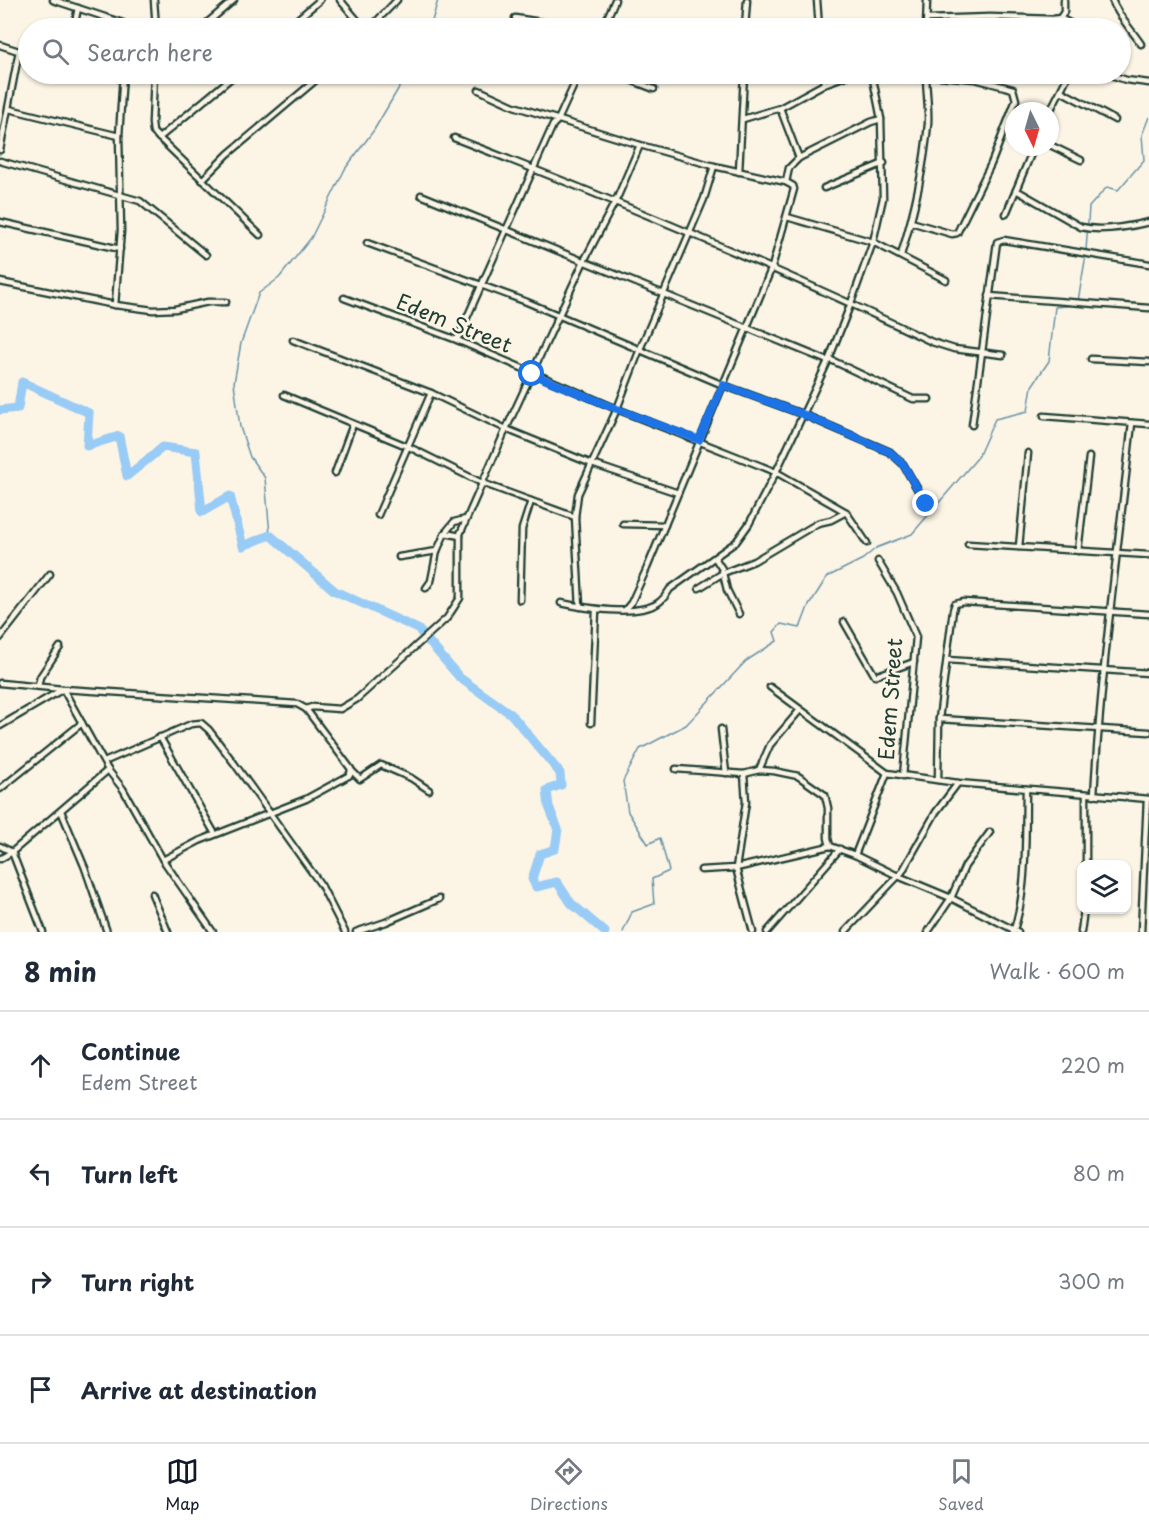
<!DOCTYPE html>
<html lang="en">
<head>
<meta charset="utf-8">
<style>
	body { margin:0; font-family:"Playpen Sans",sans-serif; background:#f6f6f7; color:#1f2937 }
	.controls { position:absolute; right:18px; bottom:18px; display:grid; overflow:hidden; border-radius:12px; box-shadow:0 2px 4px #0004 }
	.controls button { width:54px; height:54px; display:grid; place-items:center; padding:0; border:0; border-bottom:2px solid #e0e1e3; background:#fff; color:#1f2937; font:30px sans-serif }
	.compass { position:absolute; left:1005px; top:102px; width:54px; height:54px; border-radius:50%; background:#fff; box-shadow:0 2px 4px #0004; rotate:175deg }
	.stop { position:absolute; width:18px; height:18px; margin:-14px; border:4px solid #1a73e8; border-radius:50%; background:#fff }
	.stop.end { background:#1a73e8; border-color:#fff; box-shadow:0 2px 6px #0008 }
	.list { margin:0; padding:0; list-style:none }
	h2 { display:flex; justify-content:space-between; align-items:center; height:78px; margin:0; padding:0 24px; font-size:26px }
	h2 small { font-size:20px; font-weight:400; color:#747a83 }
	.list li { display:grid; grid-template-columns:39px 1fr auto; gap:18px; align-items:center; box-sizing:border-box; height:108px; padding:0 24px; border-top:2px solid #e0e1e3 }
	.list b { display:block; font-size:22px; white-space:nowrap }
	.list p { margin:0; font-size:20px; white-space:nowrap; color:#747a83 }
	.list em { font-size:20px; font-style:normal; color:#747a83 }
	.icon { flex:none; width:33px; height:33px; fill:none; stroke:currentColor; stroke-width:2; stroke-linecap:round; stroke-linejoin:round }
	.map { position:relative; flex:none; width:1149px; height:932px; overflow:hidden }
	.search { position:absolute; background:#fff; box-shadow:0 2px 4px #0004; left:18px; right:18px; top:18px; height:66px; display:flex; align-items:center; gap:15px; box-sizing:border-box; padding:0 21px; border-radius:33px; color:#747a83; font-size:22px }
	.sheet { height:510px; background:#fff }
	nav { display:flex; justify-content:space-around; align-items:center; box-sizing:border-box; height:84px; border-top:2px solid #e0e1e3; background:#fff; font-size:16px; color:#747a83 }
	nav a { display:grid; justify-items:center; gap:3px }
	nav .on { color:#111827 }
	.map>svg:first-child { display:block }
</style>
</head>
<body>
<div class="map">
<svg width="1149" height="932" viewBox="0 0 1149 932">
	<rect width="100%" height="100%" fill="#fcf5e5"/>
	<filter id="ink" filterUnits="userSpaceOnUse"><feTurbulence type="fractalNoise" baseFrequency=".0167" numOctaves="2"/><feDisplacementMap in="SourceGraphic" scale="12" xChannelSelector="R" yChannelSelector="G"/><feConvolveMatrix kernelMatrix="1 2 1 2 8 2 1 2 1" color-interpolation-filters="sRGB"/></filter>
	<g filter="url(#ink)">
		<g fill="none" stroke-linecap="round" stroke-linejoin="round">
			<g stroke="#6892a8" stroke-width="1.5">
				<polyline points="430,28 438,0"/>
				<polyline points="1086,251 1089,207 1107,187 1118,190 1144,160 1142,135 1149,117"/>
				<polyline points="1078,301 1086,255"/>
				<polyline points="270,535 265,478 250,457 240,427 234,383 241,343 259,293 279,278 311,238 345,169 374,130 407,74"/>
				<polyline points="605,931 608,932"/>
				<polyline points="623,932 632,912 654,904 652,879 669,871 660,838 648,844 628,812 623,781 640,749 686,725 746,661 777,641 774,632 781,624 800,628 808,607 827,577 863,559 876,548 912,534 978,457 995,419 1028,411 1032,386 1049,361 1055,307 1077,305"/>
			</g>
			<polyline stroke="#98cbf5" stroke-width="9" points="0,410 18,408 22,382 89,413 87,446 119,436 127,476 163,447 196,452 202,512 230,496 243,546 270,535 335,591 418,629 460,678 511,714 560,773 561,785 547,790 549,807 558,829 555,849 540,854 532,879 536,887 557,882 571,903 605,932"/>
			<defs>
				<g id="street">
					<polyline points="53,0 123,23 125,28"/>
					<polyline points="154,0 156,28"/>
					<polyline points="340,0 364,28"/>
					<polyline points="817,0 819,28"/>
					<path d="M1112,0C1118,16 1131,29 1141,44"/>
					<polyline points="515,18 580,28"/>
					<polyline points="1060,18 1064,12 1064,0"/>
					<polyline points="927,19 990,17 1053,19 1060,18 1079,28"/>
					<polyline points="608,20 651,28"/>
					<polyline points="74,28 78,8"/>
					<polyline points="201,28 234,0"/>
					<polyline points="287,28 320,0"/>
					<polyline points="370,28 397,0"/>
					<polyline points="603,28 615,0"/>
					<polyline points="745,28 747,0"/>
					<polyline points="926,28 927,0"/>
					<polyline points="0,45 28,54"/>
					<polyline points="102,74 123,79"/>
					<polyline points="154,74 152,123 153,132 260,235"/>
					<polyline points="615,74 654,89"/>
					<polyline points="823,74 824,84"/>
					<polyline points="1108,74 1126,80 1149,83"/>
					<polyline points="479,90 514,106 640,145 714,166 786,182 793,186 794,189 772,267 647,568 631,603 626,609"/>
					<polyline points="1061,91 1115,120"/>
					<polyline points="780,108 799,158"/>
					<polyline points="9,109 119,136"/>
					<polyline points="1050,111 1069,74"/>
					<polyline points="743,119 780,108 824,84 851,74"/>
					<polyline points="159,138 236,74"/>
					<path d="M454,138C615,200 776,267 932,342L954,349L1003,355"/>
					<polyline points="1050,145 1081,160"/>
					<polyline points="0,150 19,51"/>
					<polyline points="0,161 140,201 206,255"/>
					<polyline points="739,172 744,74"/>
					<polyline points="202,180 228,154 323,74"/>
					<polyline points="786,182 789,168 799,158 871,122 881,119"/>
					<polyline points="824,188 884,163"/>
					<path d="M1016,190L1081,227C1102,232 1128,227 1149,222"/>
					<polyline points="421,195 828,361"/>
					<polyline points="1006,214 1034,147"/>
					<polyline points="787,217 873,242 946,280"/>
					<polyline points="0,222 120,249"/>
					<polyline points="911,222 952,234 957,233 991,164 1016,100 1013,89 975,79 926,75"/>
					<polyline points="367,243 527,302 723,385 802,414 890,452 903,464 926,504"/>
					<path d="M901,255C914,213 924,169 928,124C929,108 926,90 926,74"/>
					<polyline points="0,282 115,305 153,310 175,309 208,302 226,302"/>
					<polyline points="989,296 1149,308"/>
					<polyline points="344,298 457,340 617,409 776,472 846,512 867,543"/>
					<polyline points="115,305 121,231 119,136 123,74"/>
					<polyline points="293,340 431,393 506,429 592,464 678,493"/>
					<polyline points="457,340 553,125 558,120 579,74"/>
					<polyline points="829,359 913,399 929,399"/>
					<polyline points="1091,359 1149,362"/>
					<polyline points="284,395 409,447 482,483 575,517"/>
					<polyline points="1044,416 1149,424"/>
					<polyline points="972,425 997,242 1004,240 1149,264"/>
					<polyline points="335,473 353,424"/>
					<polyline points="378,515 431,393"/>
					<polyline points="623,524 665,525"/>
					<polyline points="445,533 454,522 466,519"/>
					<polyline points="968,544 1149,555"/>
					<polyline points="1019,547 1028,453"/>
					<polyline points="1078,551 1089,457"/>
					<polyline points="399,557 437,551"/>
					<polyline points="715,558 722,569 727,590 739,614"/>
					<polyline points="878,561 897,593 916,637 903,776"/>
					<polyline points="426,588 431,581 437,551 445,533 460,536"/>
					<polyline points="699,588 723,573 754,561 818,523 831,520 846,512"/>
					<polyline points="520,600 522,529 531,501"/>
					<path d="M561,603C584,608 637,617 658,603C664,599 667,594 670,589L736,542L749,524L776,472L829,359L851,303L873,242L883,198L881,119L872,74"/>
					<polyline points="580,607 575,517 578,494 617,409 640,349 704,199 714,166"/>
					<polyline points="844,622 875,676 914,662"/>
					<polyline points="0,638 50,574"/>
					<polyline points="947,660 1149,673"/>
					<polyline points="0,683 63,689 297,704 306,709 351,769 350,775 306,799 199,841 163,860"/>
					<polyline points="38,686 40,677 60,647"/>
					<polyline points="770,687 887,773 958,783 1149,799"/>
					<polyline points="306,709 312,707 340,709 357,699 447,618 460,598 460,534 506,429 584,261 618,196 640,145"/>
					<polyline points="939,719 1149,732"/>
					<polyline points="591,723 596,610"/>
					<polyline points="0,726 63,689 108,770 123,789 163,860 213,932"/>
					<polyline points="721,729 726,773"/>
					<polyline points="160,737 215,834"/>
					<polyline points="104,762 191,724 201,723 209,730 234,763 321,885 345,932"/>
					<polyline points="676,769 744,774 759,770 774,771 798,776 825,795 828,808 828,838 830,846 855,855"/>
					<polyline points="351,770 360,779 381,765 411,778 429,790"/>
					<polyline points="759,770 770,745 800,710"/>
					<polyline points="887,773 855,855 898,876 951,898 1018,932"/>
					<polyline points="744,774 746,802 736,868 753,932"/>
					<polyline points="938,780 939,719 953,610 955,604 963,602 1149,614"/>
					<polyline points="0,789 82,723"/>
					<path d="M1094,795C1101,670 1118,547 1132,423"/>
					<polyline points="61,811 85,868 107,932"/>
					<polyline points="0,846 12,852 43,932"/>
					<polyline points="0,859 12,852 108,770"/>
					<polyline points="1086,864 1086,794"/>
					<polyline points="701,870 736,868 830,846"/>
					<polyline points="152,894 168,932"/>
					<polyline points="356,932 386,922 439,899"/>
					<polyline points="767,932 840,849"/>
					<polyline points="845,932 902,872 936,812 958,783"/>
					<polyline points="928,932 951,898 965,866 990,832"/>
					<path d="M1013,932C1028,892 1025,832 1026,789"/>
					<polyline points="1081,932 1084,910"/>
					<polyline points="1141,932 1147,799"/>
				</g>
			</defs>
			<use href="#street" stroke="#1f3d34" stroke-width="9"/>
			<use href="#street" stroke="#fcf5e5" stroke-width="4.5"/>
		</g>
	</g>
	<g fill="none" stroke-linecap="round" stroke-linejoin="round" filter="url(#ink)">
		<polyline stroke="#1a73e8" stroke-width="8" points="532,374 617,409 699,440 723,385 802,414 890,452 903,464 926,504"/>
	</g>
	<g text-anchor="middle" stroke-width="5" stroke-linejoin="round" paint-order="stroke">
		<g font-size="21" fill="#1f3d34" stroke="#fcf5e5">
			<text transform="translate(454 324) rotate(22)" y="7">Edem Street</text>
			<text transform="translate(891 699) rotate(-86)" y="7">Edem Street</text>
		</g>
	</g>
</svg>
<div class="controls">
<button><svg class="icon" aria-label="layers" viewBox="0 0 24 24"><path d="M12 4l9 5-9 5-9-5zM3 14l9 5 9-5"/></svg></button>
</div>
<svg class="compass" viewBox="-18 -18 36 36"><path d="M0-13l5 13h-10z" fill="#e53935"/><path d="M0 13l5-13h-10z" fill="#747a83"/></svg>
<div class="stop" style="left:532px;top:374px"></div>
<div class="stop end" style="left:926px;top:504px"></div>
<div class="search"><svg class="icon" aria-label="search" viewBox="0 0 24 24"><circle cx="10" cy="10" r="6"/><path d="M15 15l6 6"/></svg>Search here</div>
</div>
<section class="sheet">
<h2>8 min<small>Walk · 600 m</small></h2>
<ul class="list">
<li><svg class="icon" aria-label="ahead" viewBox="0 0 24 24"><path d="M12 20V5M6 11l6-6 6 6"/></svg><div><b>Continue</b><p>Edem Street</p></div><em>220 m</em></li>
<li><svg class="icon" aria-label="left" viewBox="0 0 24 24"><path d="M17 20v-9H6M10 6l-5 5 5 5"/></svg><div><b>Turn left</b></div><em>80 m</em></li>
<li><svg class="icon" aria-label="right" viewBox="0 0 24 24"><path d="M7 20v-9h11M14 6l5 5-5 5"/></svg><div><b>Turn right</b></div><em>300 m</em></li>
<li><svg class="icon" aria-label="arrive" viewBox="0 0 24 24"><path d="M6 21V4h12l-3 4 3 4H6"/></svg><div><b>Arrive at destination</b></div></li>
</ul>
</section>
<nav>
<a class="on"><svg class="icon" aria-label="map" viewBox="0 0 24 24"><path d="M3 6l6-2 6 2 6-2v14l-6 2-6-2-6 2zM9 4v14M15 6v14"/></svg>Map</a>
<a><svg class="icon" aria-label="directions" viewBox="0 0 24 24"><path d="M12 3l9 9-9 9-9-9zM9 14v-3h6M13 9l2 2-2 2"/></svg>Directions</a>
<a><svg class="icon" aria-label="saved" viewBox="0 0 24 24"><path d="M7 4h10v16l-5-4-5 4z"/></svg>Saved</a>
</nav>
</body>
</html>
